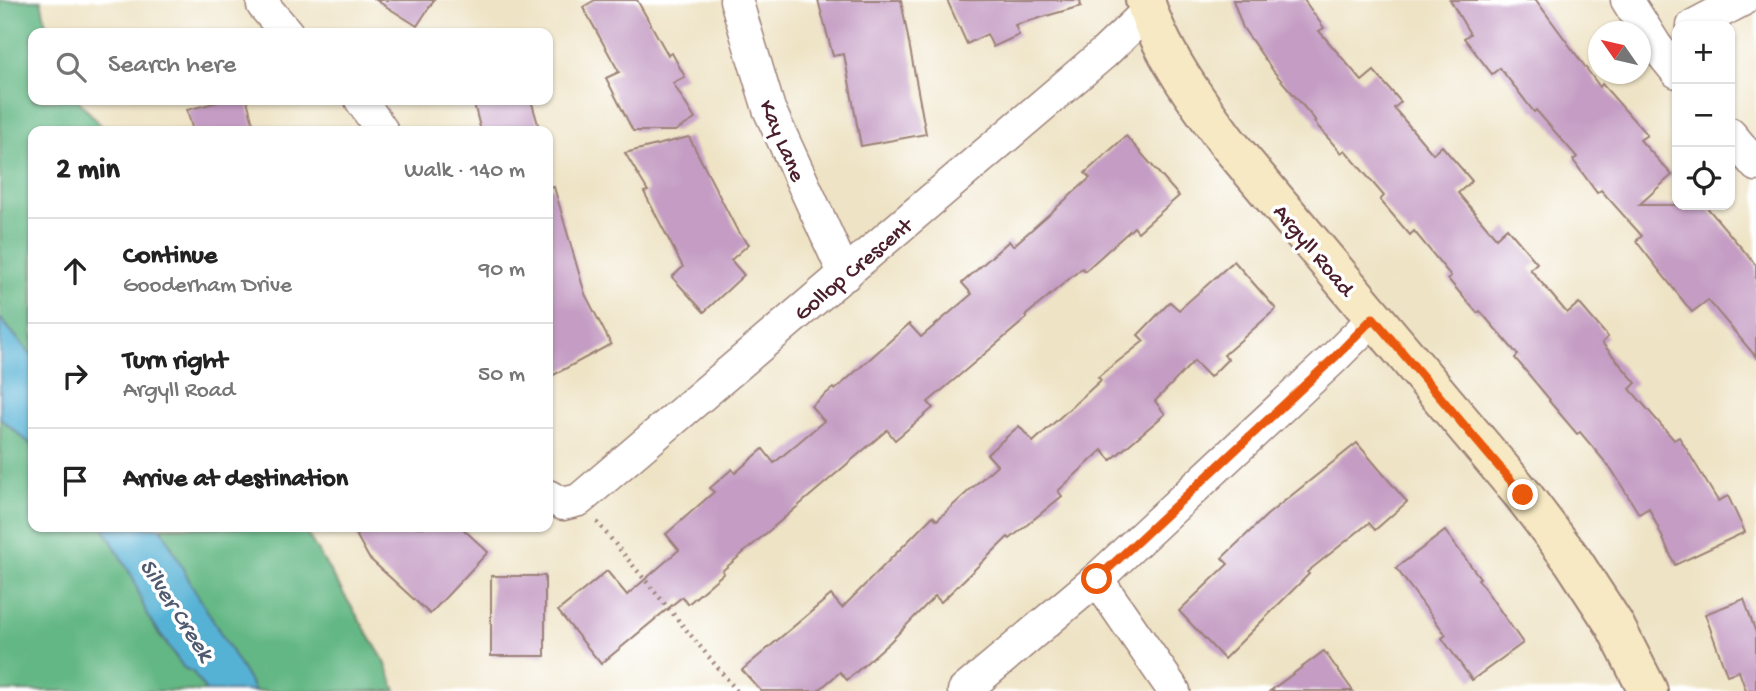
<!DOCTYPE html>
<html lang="en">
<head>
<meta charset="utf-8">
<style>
	body { margin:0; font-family:"Gochi Hand",sans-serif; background:#f6f6f6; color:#222 }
	.controls { position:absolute; right:21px; top:21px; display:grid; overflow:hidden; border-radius:14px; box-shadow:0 2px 5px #0004 }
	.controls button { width:63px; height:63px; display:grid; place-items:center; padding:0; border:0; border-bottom:2px solid #e0e0e0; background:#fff; color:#222; font:35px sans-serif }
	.compass { position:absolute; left:1588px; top:21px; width:63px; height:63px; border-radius:50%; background:#fff; box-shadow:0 2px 5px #0004; rotate:304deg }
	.stop { position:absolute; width:21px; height:21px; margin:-16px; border:5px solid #ea580c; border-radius:50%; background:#fff }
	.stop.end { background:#ea580c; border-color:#fff; box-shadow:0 2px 7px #0008 }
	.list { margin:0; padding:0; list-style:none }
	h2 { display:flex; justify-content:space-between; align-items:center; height:91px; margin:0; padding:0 28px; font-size:30px }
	h2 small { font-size:23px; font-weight:400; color:#767676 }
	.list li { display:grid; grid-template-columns:46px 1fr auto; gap:21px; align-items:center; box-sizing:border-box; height:105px; padding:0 28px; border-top:2px solid #e0e0e0 }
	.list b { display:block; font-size:26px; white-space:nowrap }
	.list p { margin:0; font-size:23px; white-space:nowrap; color:#767676 }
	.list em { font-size:23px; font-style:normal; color:#767676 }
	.icon { flex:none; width:38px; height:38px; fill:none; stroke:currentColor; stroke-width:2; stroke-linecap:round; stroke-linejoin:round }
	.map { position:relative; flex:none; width:1756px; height:691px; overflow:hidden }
	.search { position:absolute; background:#fff; box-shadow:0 2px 5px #0004; left:28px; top:28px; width:525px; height:77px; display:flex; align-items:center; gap:18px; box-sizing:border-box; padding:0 24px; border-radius:14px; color:#767676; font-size:26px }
	.panel { position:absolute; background:#fff; box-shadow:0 2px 5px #0004; left:28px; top:126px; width:525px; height:406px; border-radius:14px }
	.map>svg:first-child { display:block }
</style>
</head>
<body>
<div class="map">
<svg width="1756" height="691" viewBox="0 0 1756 691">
	<rect width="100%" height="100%" fill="#fff"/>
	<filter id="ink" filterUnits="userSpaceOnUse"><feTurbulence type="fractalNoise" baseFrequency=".0143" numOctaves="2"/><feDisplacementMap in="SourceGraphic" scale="14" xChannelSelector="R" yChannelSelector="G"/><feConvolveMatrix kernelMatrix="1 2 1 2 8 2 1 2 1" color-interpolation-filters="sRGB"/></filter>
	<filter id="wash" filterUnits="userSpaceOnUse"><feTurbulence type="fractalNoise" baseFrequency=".00686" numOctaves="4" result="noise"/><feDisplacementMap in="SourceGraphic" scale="28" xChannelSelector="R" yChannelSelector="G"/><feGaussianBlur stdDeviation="1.57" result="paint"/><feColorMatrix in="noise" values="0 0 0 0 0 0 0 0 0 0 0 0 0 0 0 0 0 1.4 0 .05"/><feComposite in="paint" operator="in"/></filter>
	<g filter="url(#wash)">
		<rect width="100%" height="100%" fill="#eee3c5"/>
		<g fill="#64b784" stroke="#576b58" stroke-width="2">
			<polygon points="0,0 41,0 48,33 33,33 33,100 78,100 106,131 33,131 33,357 0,318"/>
			<polygon points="0,418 33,446 33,527 103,527 133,578 147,615 156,630 184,668 193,672 206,691 0,691"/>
			<polygon points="161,527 303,527 385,662 396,691 255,691 191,584"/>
		</g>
		<g fill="#57b2d5" stroke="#506880" stroke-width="2">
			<polygon points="0,318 33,357 33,446 0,418"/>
			<polygon points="103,527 161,527 191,584 255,691 206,691 193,672 184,668 147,615 133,578"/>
		</g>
		<g id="blocks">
			<g fill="#c59dc4">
				<polygon points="376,0 434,0 417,26"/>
				<polygon points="595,0 637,0 668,55 672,53 685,77 673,83 695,119 675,131 633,131 606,78 619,72 583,7"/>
				<polygon points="818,0 901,0 926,134 861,146 844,54 833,56"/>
				<polygon points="947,0 1080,0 1081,6 1015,25 1019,35 993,47 987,34 967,44"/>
				<polygon points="1233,0 1304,0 1324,28 1319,31 1362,81 1374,71 1401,102 1394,108 1433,154 1442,146 1472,181 1458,193 1496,238 1507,228 1537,263 1530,269 1567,313 1579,303 1608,337 1602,343 1636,383 1630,389 1674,440 1679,437 1718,501 1728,496 1745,532 1675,565 1649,508 1639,514 1612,470 1580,432 1577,434 1549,401 1550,400 1515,358 1518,355 1480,311 1477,313 1448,279 1451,276 1414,231 1410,235 1380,200 1384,196 1345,150 1341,153 1314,122 1316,121 1274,72 1243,28"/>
				<polygon points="1450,0 1536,0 1600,87 1602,84 1647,135 1640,140 1672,175 1639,205 1705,205 1756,265 1756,357 1708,300 1692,312 1636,241 1642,236 1601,190 1597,193 1573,160 1577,157 1536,110 1534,112 1500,68 1492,74 1464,38 1470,34"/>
				<polygon points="226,100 247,100 255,131 193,131 187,110"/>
				<polygon points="473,100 531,100 540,131 481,131"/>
				<polygon points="1126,136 1179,196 1138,232 1134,227 1085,271 1082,268 1025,316 1027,318 928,402 933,408 895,440 887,430 722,571 724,573 688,604 682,597 601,664 558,611 607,571 627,595 679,550 666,534 714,492 710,488 732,469 735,473 763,449 774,463 824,421 811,406 833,388 835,390 909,324 921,337 972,294 962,283 1009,241 1013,246 1090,178 1085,173"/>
				<polygon points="689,137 738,232 749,244 731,260 744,275 704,312 672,277 683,267 644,192 648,191 625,153"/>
				<polygon points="554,187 585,294 611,344 548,378 548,188"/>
				<polygon points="1234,261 1276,309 1224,355 1228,359 1210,377 1194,361 1155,401 1165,414 1111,460 1102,450 1058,491 1062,496 1010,539 1008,537 941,602 935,596 890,642 847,680 840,672 818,691 761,691 742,670 831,595 842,608 933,516 937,520 997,465 987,454 1019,426 1033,442 1101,380 1098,377 1144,341 1138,335 1170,302 1179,310"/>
				<polygon points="1357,443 1407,502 1375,530 1369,523 1307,572 1309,574 1224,659 1179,611 1228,564 1222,558 1267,515"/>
				<polygon points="352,527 461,527 488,552 430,614 369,558"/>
				<polygon points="1445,531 1480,578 1478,579 1523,643 1472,680 1442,638 1446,635 1396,568"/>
				<rect x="491" y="576" width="54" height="80"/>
				<polygon points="1744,599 1756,633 1756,691 1746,691 1739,671 1727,675 1705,614"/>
				<polygon points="1324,651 1353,691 1270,691"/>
			</g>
		</g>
	</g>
	<g filter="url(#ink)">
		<use href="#blocks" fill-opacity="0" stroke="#9c8178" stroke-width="2"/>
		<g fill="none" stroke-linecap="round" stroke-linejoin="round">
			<defs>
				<g id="street">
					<polyline points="264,0 263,5 287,33"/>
					<polyline points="736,0 769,109 845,275"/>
					<polyline points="1627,0 1656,46 1677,72"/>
					<polyline points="1693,26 1742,0"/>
					<polyline points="361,100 382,131"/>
					<polyline points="1730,134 1756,165"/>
					<polyline points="548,496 563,504 579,500 1104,53 1148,11"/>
					<polyline points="1097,579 1174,691"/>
					<polyline points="964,691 1097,579 1335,357 1373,319"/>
				</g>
				<path id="secondary" d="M1145,0C1159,50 1196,100 1227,142L1523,495L1573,561L1614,624L1648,691"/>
			</defs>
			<use href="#street" stroke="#9c8178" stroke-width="35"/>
			<use href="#secondary" stroke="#9c8178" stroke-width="42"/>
			<polyline stroke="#9c8178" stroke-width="4.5" stroke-dasharray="2 5" stroke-linecap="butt" points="597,522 737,691"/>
			<use href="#street" stroke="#fff" stroke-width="32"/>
			<use href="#secondary" stroke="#f7e9c3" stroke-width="38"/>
		</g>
	</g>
	<g fill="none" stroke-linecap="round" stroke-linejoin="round" filter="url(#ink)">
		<polyline stroke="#ea580c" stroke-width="9" points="1097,579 1335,357 1373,318 1523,495"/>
	</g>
	<g text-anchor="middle" stroke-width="7" stroke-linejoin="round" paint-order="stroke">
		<g font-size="23" fill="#4a1f2b" stroke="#fff">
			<text transform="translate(784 140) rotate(67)" y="8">Kay Lane</text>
			<text transform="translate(1315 249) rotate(50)" y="8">Argyll Road</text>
			<text transform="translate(852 268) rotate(-40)" y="8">Gollop Crescent</text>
		</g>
		<g font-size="24" font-style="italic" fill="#4f5a6f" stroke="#fff">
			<text transform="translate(178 609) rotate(57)" y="8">Silver Creek</text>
		</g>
	</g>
</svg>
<div class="controls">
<button>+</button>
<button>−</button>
<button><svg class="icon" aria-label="locate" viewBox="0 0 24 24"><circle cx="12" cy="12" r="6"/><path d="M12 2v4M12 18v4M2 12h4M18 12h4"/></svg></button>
</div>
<svg class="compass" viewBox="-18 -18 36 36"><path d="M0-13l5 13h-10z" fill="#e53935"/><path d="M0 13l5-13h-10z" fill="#767676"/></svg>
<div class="stop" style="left:1097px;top:579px"></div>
<div class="stop end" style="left:1523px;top:495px"></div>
<div class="search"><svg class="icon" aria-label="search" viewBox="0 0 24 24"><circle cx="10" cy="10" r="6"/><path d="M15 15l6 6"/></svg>Search here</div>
<section class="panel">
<h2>2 min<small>Walk · 140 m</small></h2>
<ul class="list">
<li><svg class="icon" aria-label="ahead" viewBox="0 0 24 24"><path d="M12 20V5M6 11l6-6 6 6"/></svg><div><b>Continue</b><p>Gooderham Drive</p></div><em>90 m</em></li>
<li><svg class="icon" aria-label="right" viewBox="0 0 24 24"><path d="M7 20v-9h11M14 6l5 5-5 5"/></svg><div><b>Turn right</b><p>Argyll Road</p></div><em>50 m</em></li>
<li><svg class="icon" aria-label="arrive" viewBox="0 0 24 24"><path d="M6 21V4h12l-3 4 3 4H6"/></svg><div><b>Arrive at destination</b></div></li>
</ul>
</section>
</div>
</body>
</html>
